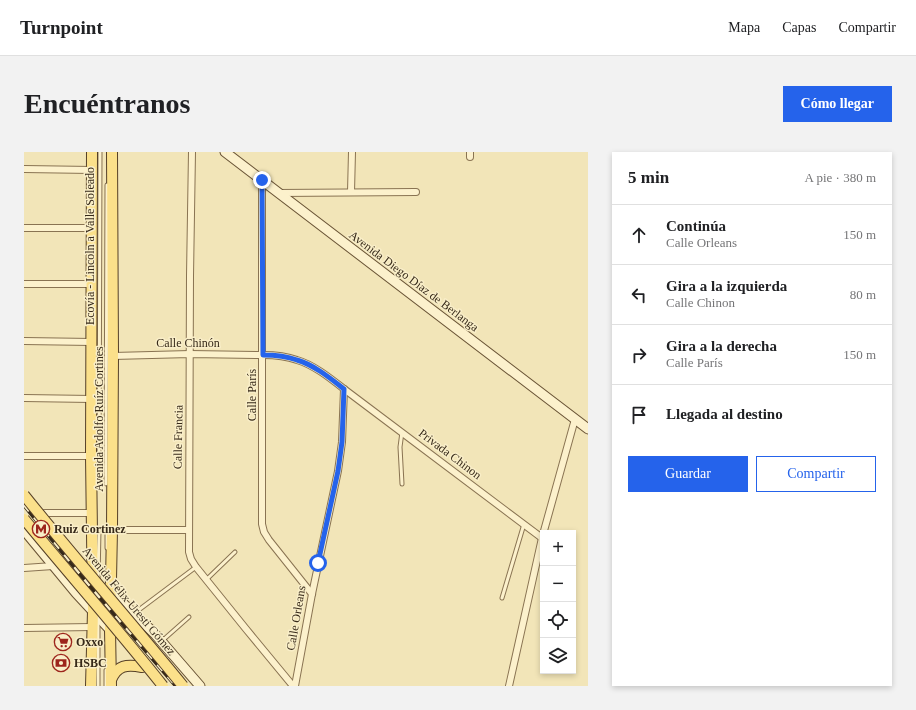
<!DOCTYPE html>
<html lang="es">
<head>
<meta charset="utf-8">
<style>
	body { margin:0; font-family:Georgia,serif; background:#f2f2f2; color:#202124 }
	.controls { position:absolute; right:12px; bottom:12px; display:grid; overflow:hidden; border-radius:0px; box-shadow:0 2px 6px #0003 }
	.controls button { width:36px; height:36px; display:grid; place-items:center; padding:0; border:0; border-bottom:1px solid #e0e0e0; background:#fff; color:#202124; font:20px sans-serif }
	.stop { position:absolute; width:12px; height:12px; margin:-9px; border:3px solid #2563eb; border-radius:50%; background:#fff }
	.stop.end { background:#2563eb; border-color:#fff; box-shadow:0 1px 4px #0008 }
	.list { margin:0; padding:0; list-style:none }
	h2 { display:flex; justify-content:space-between; align-items:center; height:52px; margin:0; padding:0 16px; font-size:17px }
	h2 small { font-size:13px; font-weight:400; color:#757577 }
	.list li { display:grid; grid-template-columns:26px 1fr auto; gap:12px; align-items:center; box-sizing:border-box; height:60px; padding:0 16px; border-top:1px solid #e0e0e0 }
	.list b { display:block; font-size:15px; white-space:nowrap }
	.list p { margin:0; font-size:13px; white-space:nowrap; color:#757577 }
	.list em { font-size:13px; font-style:normal; color:#757577 }
	.actions { display:flex; gap:8px; padding:12px 16px }
	.actions a { flex:1; padding:9px 0; border:1px solid #2563eb; border-radius:0px; text-align:center; font-size:14px; color:#2563eb }
	.actions .main { background:#2563eb; color:#fff }
	.icon { flex:none; width:22px; height:22px; fill:none; stroke:currentColor; stroke-width:2; stroke-linecap:round; stroke-linejoin:round }
	.map { position:relative; flex:none; width:564px; height:534px; overflow:hidden; border-radius:0px }
	header { display:flex; align-items:center; gap:24px; box-sizing:border-box; height:56px; padding:0 20px; background:#fff; border-bottom:1px solid #e0e0e0 }
	header strong { font-size:19px }
	nav { display:flex; gap:22px; margin-inline-start:auto; font-size:14px }
	.intro { display:flex; align-items:center; justify-content:space-between; box-sizing:border-box; height:96px; padding:0 24px }
	h1 { margin:0; font-size:28px }
	.button { padding:10px 18px; border-radius:0px; background:#2563eb; color:#fff; font-size:14px; font-weight:700 }
	main { display:flex; gap:24px; padding:0 24px }
	aside { flex:1; background:#fff; border-radius:0px; box-shadow:0 2px 6px #0003 }
	.map>svg:first-child { display:block }
</style>
</head>
<body>
<header>
<strong>Turnpoint</strong>
<nav><a>Mapa</a><a>Capas</a><a>Compartir</a></nav>
</header>
<div class="intro"><h1>Encuéntranos</h1><a class="button">Cómo llegar</a></div>
<main>
<div class="map">
<svg width="564" height="534" viewBox="0 0 564 534">
	<rect width="100%" height="100%" fill="#f2e5b8"/>
	<g fill="none" stroke-linecap="round" stroke-linejoin="round">
		<defs>
			<g id="lane">
				<polyline points="75,332 76,0"/>
				<polyline points="82,332 83,33"/>
				<polyline points="378,332 376,295 378,280"/>
				<polyline points="83,396 83,377"/>
				<polyline points="183,427 211,400"/>
				<polyline points="74,429 75,377"/>
				<polyline points="478,446 500,372"/>
				<polyline points="74,451 74,436"/>
				<polyline points="112,460 172,415"/>
				<polyline points="74,468 74,534"/>
				<polyline points="139,488 165,465"/>
				<polyline points="82,534 82,518"/>
			</g>
			<g id="street">
				<polyline points="168,0 166,124 165,400 167,407 172,415 222,477 269,534"/>
				<polyline points="446,0 446,5"/>
				<polyline points="0,17 68,18"/>
				<polyline points="238,28 238,372 240,380 245,388 288,442"/>
				<polyline points="327,40 328,0"/>
				<polyline points="254,41 392,40"/>
				<polyline points="0,76 68,76"/>
				<polyline points="0,132 68,132"/>
				<polyline points="0,189 68,190"/>
				<path d="M89,204L166,202L239,203C250,203 262,204 273,208C290,213 306,226 320,237L518,386"/>
				<polyline points="0,246 68,247"/>
				<polyline points="0,304 67,304"/>
				<polyline points="21,361 68,361"/>
				<polyline points="88,378 164,378"/>
				<polyline points="0,416 29,414"/>
				<polyline points="0,476 68,475"/>
				<polyline points="271,534 288,442 314,319 318,290 320,237"/>
				<polyline points="485,534 518,386 551,267"/>
			</g>
			<g id="secondary">
				<polyline points="201,0 564,277"/>
				<polyline points="0,378 52,441 89,481"/>
				<polyline points="83,436 131,482 176,534"/>
			</g>
			<g id="primary">
				<path d="M87,528C93,513 103,512 118,515"/>
				<polyline points="67,534 69,459 67,304 68,0"/>
				<polyline points="87,534 86,477 88,378 89,204 88,0"/>
			</g>
		</defs>
		<use href="#lane" stroke="#897352" stroke-width="5"/>
		<use href="#street" stroke="#897352" stroke-width="8"/>
		<use href="#secondary" stroke="#6a5436" stroke-width="11"/>
		<use href="#primary" stroke="#564027" stroke-width="12"/>
		<use href="#lane" stroke="#fcf1cc" stroke-width="3"/>
		<use href="#street" stroke="#fcf1cc" stroke-width="6"/>
		<use href="#secondary" stroke="#fcf1cc" stroke-width="9"/>
		<use href="#primary" stroke="#fbe08a" stroke-width="10"/>
		<defs>
			<polyline id="rail" points="0,353 64,432 152,534"/>
		</defs>
		<use href="#rail" stroke="#362919" stroke-width="4"/>
		<use href="#rail" stroke="#f9eec8" stroke-width="2.5" stroke-dasharray="8" stroke-linecap="butt"/>
		<defs>
			<g id="primary-bridge">
				<path d="M0,343C52,408 107,470 159,534"/>
				<path d="M0,367C46,423 94,477 139,534"/>
			</g>
		</defs>
		<use href="#primary-bridge" stroke="#564027" stroke-width="12" stroke-linecap="butt"/>
		<use href="#primary-bridge" stroke="#fbe08a" stroke-width="10"/>
	</g>
	<g fill="none" stroke-linecap="round" stroke-linejoin="round">
		<path stroke="#2563eb" stroke-width="5" d="M238,28L239,203C250,203 262,204 273,208C290,213 306,226 320,237L318,290L314,319L294,411"/>
	</g>
	<defs>
		<symbol id="metro-ring" viewBox="-11 -11 22 22"><circle r="9.5" fill="#f9eec8" stroke="#9d251c" stroke-width="1.5"/><path d="M-5.5 5V-5H-3L0 0L3-5H5.5V5H3V-.5L0 4L-3-.5V5Z" fill="#9d251c"/></symbol>
		<symbol id="supermarket-ring" viewBox="-11 -11 22 22"><circle r="9.5" fill="#f9eec8" stroke="#9d251c" stroke-width="1.5"/><path d="M-6-5.5h2.5l.6 2H6L4.5 2H-2.5L-4.4-4H-6ZM-1.5 3.2a1.3 1.3 0 1 0 .1 0ZM3 3.2a1.3 1.3 0 1 0 .1 0Z" fill="#9d251c"/></symbol>
		<symbol id="bank-ring" viewBox="-11 -11 22 22"><circle r="9.5" fill="#f9eec8" stroke="#9d251c" stroke-width="1.5"/><path d="M-6-4H6V4H-6ZM0-2.3a2.3 2.3 0 1 0 0 4.6a2.3 2.3 0 1 0 0-4.6Z" fill="#9d251c"/></symbol>
	</defs>
	<g fill-rule="evenodd">
		<use href="#metro-ring" x="7" y="367" width="20" height="20"/>
		<use href="#supermarket-ring" x="29" y="480" width="20" height="20"/>
		<use href="#bank-ring" x="27" y="501" width="20" height="20"/>
	</g>
	<g text-anchor="middle" stroke-width="3" stroke-linejoin="round" paint-order="stroke">
		<g font-size="12" fill="#362919" stroke="#f9eec8">
			<text transform="translate(66 94) rotate(-90)" y="4">Ecovía - Lincoln a Valle Soleado</text>
			<text transform="translate(390 129) rotate(37)" y="4">Avenida Diego Díaz de Berlanga</text>
			<text x="164" y="195">Calle Chinón</text>
			<text transform="translate(228 243) rotate(-90)" y="4">Calle París</text>
			<text transform="translate(75 267) rotate(-90)" y="4">Avenida Adolfo Ruíz Cortines</text>
			<text transform="translate(154 285) rotate(-89)" y="4">Calle Francia</text>
			<text transform="translate(426 302) rotate(37)" y="4">Privada Chinon</text>
			<text transform="translate(105 449) rotate(50)" y="4">Avenida Félix Uresti Gómez</text>
			<text transform="translate(272 466) rotate(-80)" y="4">Calle Orleans</text>
		</g>
		<g font-size="12" font-weight="bold" fill="#362919" stroke="#f9eec8" text-anchor="start">
			<text x="30" y="381">Ruiz Cortinez</text>
			<text x="52" y="494">Oxxo</text>
			<text x="50" y="515">HSBC</text>
		</g>
	</g>
</svg>
<div class="controls">
<button>+</button>
<button>−</button>
<button><svg class="icon" aria-label="locate" viewBox="0 0 24 24"><circle cx="12" cy="12" r="6"/><path d="M12 2v4M12 18v4M2 12h4M18 12h4"/></svg></button>
<button><svg class="icon" aria-label="layers" viewBox="0 0 24 24"><path d="M12 4l9 5-9 5-9-5zM3 14l9 5 9-5"/></svg></button>
</div>
<div class="stop" style="left:294px;top:411px"></div>
<div class="stop end" style="left:238px;top:28px"></div>
</div>
<aside>
<h2>5 min<small>A pie · 380 m</small></h2>
<ul class="list">
<li><svg class="icon" aria-label="ahead" viewBox="0 0 24 24"><path d="M12 20V5M6 11l6-6 6 6"/></svg><div><b>Continúa</b><p>Calle Orleans</p></div><em>150 m</em></li>
<li><svg class="icon" aria-label="left" viewBox="0 0 24 24"><path d="M17 20v-9H6M10 6l-5 5 5 5"/></svg><div><b>Gira a la izquierda</b><p>Calle Chinon</p></div><em>80 m</em></li>
<li><svg class="icon" aria-label="right" viewBox="0 0 24 24"><path d="M7 20v-9h11M14 6l5 5-5 5"/></svg><div><b>Gira a la derecha</b><p>Calle París</p></div><em>150 m</em></li>
<li><svg class="icon" aria-label="arrive" viewBox="0 0 24 24"><path d="M6 21V4h12l-3 4 3 4H6"/></svg><div><b>Llegada al destino</b></div></li>
</ul>
<div class="actions"><a class="main">Guardar</a><a>Compartir</a></div>
</aside>
</main>
</body>
</html>
